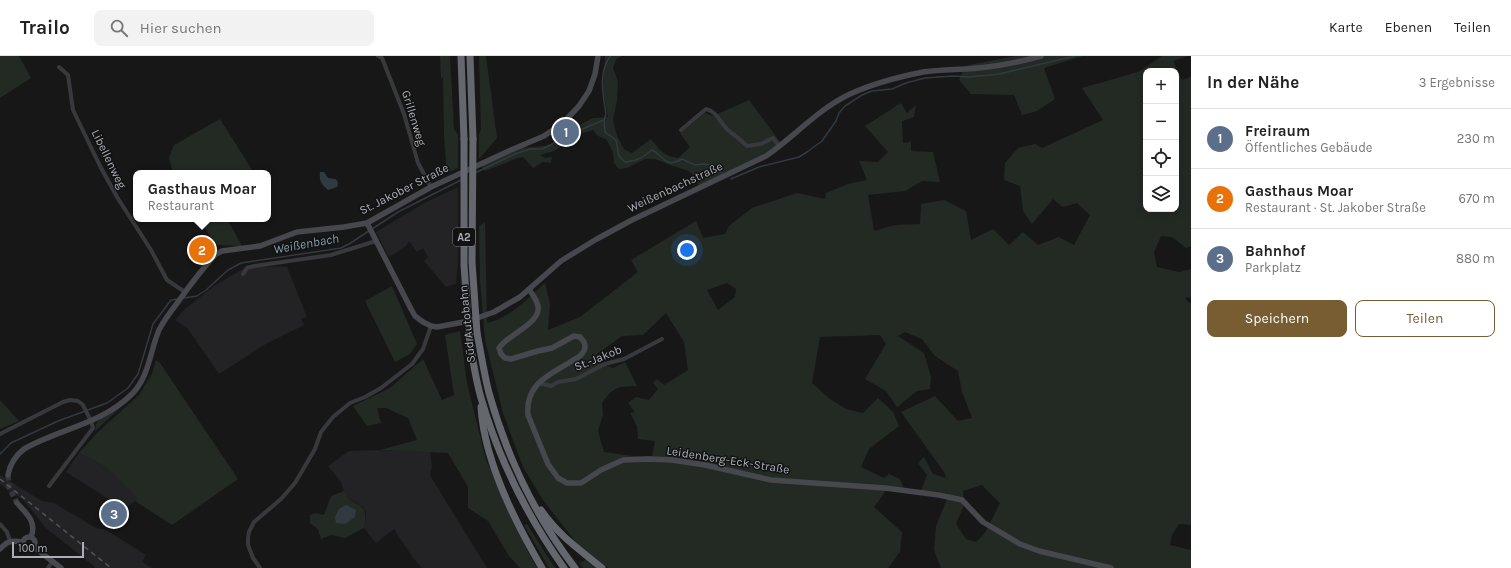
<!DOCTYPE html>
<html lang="de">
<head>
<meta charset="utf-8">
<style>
	body { margin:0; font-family:Karla,sans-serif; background:#f2f2f2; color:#222 }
	.controls { position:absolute; right:12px; top:12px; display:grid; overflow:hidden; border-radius:8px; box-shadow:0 2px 10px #0003 }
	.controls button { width:36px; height:36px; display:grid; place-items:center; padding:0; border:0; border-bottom:1px solid #e0e0e0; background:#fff; color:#222; font:20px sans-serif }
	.scale { position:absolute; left:12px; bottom:10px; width:72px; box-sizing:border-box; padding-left:4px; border:2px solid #aaafb7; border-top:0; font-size:11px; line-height:14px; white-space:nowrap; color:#aaafb7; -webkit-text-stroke:3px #121213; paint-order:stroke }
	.you { position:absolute; left:687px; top:194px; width:14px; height:14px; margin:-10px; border:3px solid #fff; border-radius:50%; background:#1a73e8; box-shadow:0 0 0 6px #1a73e833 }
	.badge { display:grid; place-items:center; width:26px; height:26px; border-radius:50%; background:#785c32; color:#fff; font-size:13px; font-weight:700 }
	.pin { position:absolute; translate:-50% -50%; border:2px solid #fff; box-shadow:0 1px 4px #0006 }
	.popup { position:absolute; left:133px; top:114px; width:138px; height:52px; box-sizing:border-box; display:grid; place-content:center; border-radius:8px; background:#fff; filter:drop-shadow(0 1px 3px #0005); font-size:13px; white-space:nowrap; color:#767676 }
	.popup b { font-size:15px; color:#222 }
	.popup::after { content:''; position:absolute; left:50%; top:100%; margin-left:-8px; border:8px solid transparent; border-top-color:#fff }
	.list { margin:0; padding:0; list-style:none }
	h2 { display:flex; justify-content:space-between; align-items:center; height:52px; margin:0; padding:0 16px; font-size:17px }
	h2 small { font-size:13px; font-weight:400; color:#767676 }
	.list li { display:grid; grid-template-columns:26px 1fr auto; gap:12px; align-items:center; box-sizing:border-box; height:60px; padding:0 16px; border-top:1px solid #e0e0e0 }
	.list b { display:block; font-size:15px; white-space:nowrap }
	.list p { margin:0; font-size:13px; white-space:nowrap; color:#767676 }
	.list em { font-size:13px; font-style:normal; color:#767676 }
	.actions { display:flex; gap:8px; padding:12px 16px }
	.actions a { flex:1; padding:9px 0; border:1px solid #785c32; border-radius:8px; text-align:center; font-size:14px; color:#785c32 }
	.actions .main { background:#785c32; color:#fff }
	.icon { flex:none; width:22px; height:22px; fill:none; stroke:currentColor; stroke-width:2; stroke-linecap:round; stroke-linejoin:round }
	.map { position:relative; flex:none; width:1191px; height:512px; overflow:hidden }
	header { display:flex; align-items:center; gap:24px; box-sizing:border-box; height:56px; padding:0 20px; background:#fff; border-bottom:1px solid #e0e0e0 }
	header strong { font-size:19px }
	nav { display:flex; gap:22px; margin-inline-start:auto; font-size:14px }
	.search { width:280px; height:36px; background:#f2f2f2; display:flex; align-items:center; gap:10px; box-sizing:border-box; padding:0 14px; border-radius:8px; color:#767676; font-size:15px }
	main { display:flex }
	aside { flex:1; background:#fff }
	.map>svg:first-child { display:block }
</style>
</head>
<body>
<header>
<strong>Trailo</strong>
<div class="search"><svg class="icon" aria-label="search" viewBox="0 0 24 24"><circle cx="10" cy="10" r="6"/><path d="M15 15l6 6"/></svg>Hier suchen</div>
<nav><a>Karte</a><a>Ebenen</a><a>Teilen</a></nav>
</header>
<main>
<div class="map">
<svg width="1191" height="512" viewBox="0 0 1191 512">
	<rect width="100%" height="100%" fill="#171718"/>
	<g fill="#232325">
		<polygon points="458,131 458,205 456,228 446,231 424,205 428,201 423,192 417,196 409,185 406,190 389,201 376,176 426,146"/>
		<polygon points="260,210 287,211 307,261 301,263 304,269 264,289 219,318 188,273 175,264 185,253 214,230 246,211"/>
		<polygon points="380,394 430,396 432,411 430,417 431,421 487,512 422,512 413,502 394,473 376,487 364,472 366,462 366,456 363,451 350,443 345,438 341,426 328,410 349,395"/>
		<polygon points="79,397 107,412 137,442 135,445 124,453 66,416"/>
		<polygon points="0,419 42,445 54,447 96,472 106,474 146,499 142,506 152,512 94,512 95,511 46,472 24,445 0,428"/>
	</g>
	<g fill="#232a24" fill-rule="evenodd">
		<polygon points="0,0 19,0 31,22 0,42"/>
		<polygon points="440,0 450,0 454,73 458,79 458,112 447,117 444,80 443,21 441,22"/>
		<polygon points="479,0 486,0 497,82 479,103 479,78 481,74"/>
		<path d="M605,0H622L616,3L613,12L618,25L617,44L613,64L617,80L624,93L632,97L651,83C659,93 665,101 678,102L690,91L680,77L705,57L713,60L749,44L781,87L760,101L699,130L696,122L689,115L673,110L655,103H645L627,112L619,113L614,107L613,96L606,83L598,80L593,74L580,78L554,95L540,99L545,102L552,101L551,107L543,106L533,112L523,101L518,102L485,115L481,109L522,92L553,89L573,77L581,68L593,62L608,61L603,34Z"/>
		<polygon points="1016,0 1083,0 1044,12 1055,43 1037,55 1022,59 1014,39 971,38 959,24 965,11 969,9"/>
		<path d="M1162,0H1188L1173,5L1182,24L1191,21V190L1186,192L1172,181L1161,180L1154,196L1157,211L1179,216L1191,213V241L1185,242L1189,247H1191V469L1179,468L1172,479L1170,489L1191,494V512H941L934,494L936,470L949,438L936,435H921L927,419L918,407L924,401L933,418L946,422L944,416L901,356L935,340L958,365L972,362L962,336L958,315L935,300L922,283L905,276L898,280L924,297L931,321L930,333L917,335L897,351L886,335L865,323L886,288L880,279L820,281L812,327L830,343L846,353L863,357L878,342L893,356L899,370L869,393L861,411L884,422L889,418L900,423L904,433L888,432L874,451L902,476L900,496L888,512H608L578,489L543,444L523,411L503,357L485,284L480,224L479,170L485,166L487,267C510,262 528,242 545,227L550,248L548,274L580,261L638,216L631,204L696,165L703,182L725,178L729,170L752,152L797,137L825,143L826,137L848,128L867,124L859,105L878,106L888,96L865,70L901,47L907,57L916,49L914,61L902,65L903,87L911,86V95L933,96L940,126L922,125L905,135L868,139L874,175L895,169L920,168L921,148L944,144L966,155L971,184L993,173L1009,189L1023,176L1038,189L1059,181L1074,189L1090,159L1077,147L1063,151L1053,143L1032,168L1023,155L1020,130L1004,124L1005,107L1018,92L1035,88L1042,92L1103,64L1082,32L1138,16ZM1146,15H1176V153H1146ZM727,227L736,233L735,241L718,254L707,234ZM666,257L684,286L688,314L664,329L657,323L653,327L658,333L649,344L636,341L628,347L635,356L630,357L637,370L638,383L655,385L652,400H633L604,396L598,375L603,359L602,347C614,330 617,331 637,330L625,306L613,312L602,308L597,298L622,280L643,279ZM982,429L1000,447L985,477L976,486L966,483L956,468L964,449L963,435Z"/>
		<polygon points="220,63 254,117 173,117 169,102 174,89"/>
		<polygon points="215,163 227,163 242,190 216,189 205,172 209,165"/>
		<polygon points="392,230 417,288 410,298 395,306 365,245"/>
		<polygon points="460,275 467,327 486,404 529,498 537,512 520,512 509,500 488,465 468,452 468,431 448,397 380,394 417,384 408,362 386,352 377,352 381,367 367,370 353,350 390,332 423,303 442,344 454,339 445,279"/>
		<polygon points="156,304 160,307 238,423 172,469 135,445 137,442 107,412 79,397 98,376 139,339 152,318"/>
		<polygon points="0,344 19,365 0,373"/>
		<polygon points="118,353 119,353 95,375 96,368 98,365"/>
		<path d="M344,435C353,455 370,441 364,472L345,482L331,479L321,483L318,473L310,467V459L315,457L324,459L331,440Z"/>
		<polygon points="527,468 553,509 556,512 549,512 524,469"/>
		<polygon points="586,504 596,512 583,512 579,507"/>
	</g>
	<g fill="#313a40">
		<path d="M320,116H324L328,122L336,123L338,127L337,131L328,134C321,128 319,125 320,116Z"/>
		<polygon points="346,449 356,454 355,461 345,468 336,467 335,461 339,453"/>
	</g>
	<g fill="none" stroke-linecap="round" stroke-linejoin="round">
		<g stroke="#313a40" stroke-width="1.5">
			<path d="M604,64L605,76L616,84L619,100L625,106C636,106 643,101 652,94C665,100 664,113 682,103L695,109L702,108L711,109L722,117"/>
			<path d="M475,117L515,98L530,93H542L587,71L604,64L606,58C603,38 598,18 610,0"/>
			<polyline points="731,123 759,111 799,101 807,96 822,85 836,65 839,57 845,50 862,39 872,35 892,33 906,27 925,22 953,20 969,21 999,18 1075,0"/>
			<polyline points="184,242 197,240 206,234 228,214 241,207 328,194 341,192 349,188 398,156 461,124"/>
			<polyline points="0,398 11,387 58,365 107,347 128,332 138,318 153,268 171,244 178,243"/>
		</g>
		<polyline stroke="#343538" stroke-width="5.5" stroke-dasharray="5.5 3" stroke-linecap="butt" points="8,419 9,431 17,447"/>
		<g stroke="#38393d" stroke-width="4">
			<polyline points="378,0 382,2 404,58 418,107 431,131"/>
			<polyline points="59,11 68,19 73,54 100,110 117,141 151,194 167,224 185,236"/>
			<path d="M681,74L706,53C717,55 721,69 729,75C736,80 741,84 747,90L761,88L773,82L779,90"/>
			<polyline points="243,218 247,212 254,210 331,199 376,185"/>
			<polyline points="538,327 551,330 558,326 576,323 605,308 624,303 662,283"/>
			<polyline points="0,378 63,346 70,344 78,345 83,349 91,365 93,372 49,430"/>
			<polyline points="0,468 7,476 10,485"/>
			<polyline points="48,512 53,505"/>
			<polyline points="260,512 253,502 248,489 248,482 249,476 254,466 281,443 295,427 315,393 321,376 333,361 350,347 365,341 381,332 412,308 423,293 431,270"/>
		</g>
		<g stroke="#46484d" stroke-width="5.5">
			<path d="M367,167L411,253L415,260L423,266L431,270L437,271L469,265L494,256L520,241L561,205L595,184L630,165L766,100C794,81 818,53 850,38C872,28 898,21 923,16C944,13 966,14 987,11C1005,9 1023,5 1041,0"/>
			<path d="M529,233C532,238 537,244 538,250C541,268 508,278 499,292L501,298L505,302L511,303L538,295L552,292L574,280L580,281L584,286C585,288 585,290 585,292C584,297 579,301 575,303C552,318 525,326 528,359L548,408L558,422L567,427H581L601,414L623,404L650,403L672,404L705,409L771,424L885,432L939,439L962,444L983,466L1020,488L1039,495L1111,512"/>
			<path d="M8,419C10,408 15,400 24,393C59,373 102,368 132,338C149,321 150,295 159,274C164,264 171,255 178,246C190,229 202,213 216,198L222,195L260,190L297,176L344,171L367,167L431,131L511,94L544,80L563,67L579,50L589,35L595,18L598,0"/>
			<path d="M17,447C27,458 37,466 31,481"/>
			<circle cx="29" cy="487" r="6"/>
			<polyline points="34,491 61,512"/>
			<path d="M0,493C7,485 12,484 22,486"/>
		</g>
		<g stroke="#64676d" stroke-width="7">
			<polyline points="461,0 464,83"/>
			<polyline points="470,0 473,83"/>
			<path d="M477,277C481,297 484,318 489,337C507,401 535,460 575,512"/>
			<path d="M469,279C472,300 475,321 481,342C499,404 527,460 564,512"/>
			<path d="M481,351C484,405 515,466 542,512"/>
			<path d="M541,454C558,479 579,493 602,512"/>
		</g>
		<polyline stroke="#515358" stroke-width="1.5" stroke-dasharray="5 4" stroke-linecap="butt" points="0,423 111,512"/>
		<g stroke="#64676d" stroke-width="7">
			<polyline points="464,83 464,209 469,279"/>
			<polyline points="473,83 472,206 477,277"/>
		</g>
	</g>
	<g text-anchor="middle" stroke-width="3" stroke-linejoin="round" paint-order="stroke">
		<rect fill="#121213" stroke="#7c8086" stroke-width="1" x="453" y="172" width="22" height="18" rx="3"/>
		<g font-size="11" font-weight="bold" fill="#aaafb7">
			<text x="464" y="185">A2</text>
		</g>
		<g font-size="12" fill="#aaafb7" stroke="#121213">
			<text transform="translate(414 62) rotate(73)" y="4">Grillenweg</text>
			<text transform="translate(109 103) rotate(64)" y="4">Libellenweg</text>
			<text transform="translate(675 131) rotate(-25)" y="4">Weißenbachstraße</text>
			<text transform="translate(404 133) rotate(-27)" y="4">St. Jakober Straße</text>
			<text transform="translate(467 268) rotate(-96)" y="4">Süd Autobahn</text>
			<text transform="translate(598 302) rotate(-22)" y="4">St.-Jakob</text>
			<text transform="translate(728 404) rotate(9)" y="4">Leidenberg-Eck-Straße</text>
		</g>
		<g font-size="13" font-style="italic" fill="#849daf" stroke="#121213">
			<text transform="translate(306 187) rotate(-10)" y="5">Weißenbach</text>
		</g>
	</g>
</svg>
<div class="controls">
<button>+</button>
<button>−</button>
<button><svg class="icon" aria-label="locate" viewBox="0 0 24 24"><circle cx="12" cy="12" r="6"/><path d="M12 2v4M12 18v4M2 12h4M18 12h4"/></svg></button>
<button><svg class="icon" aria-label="layers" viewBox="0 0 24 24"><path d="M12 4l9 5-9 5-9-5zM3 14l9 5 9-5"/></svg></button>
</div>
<div class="scale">100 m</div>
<div class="you"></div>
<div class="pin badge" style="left:566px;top:76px;background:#5c6f8a">1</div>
<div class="pin badge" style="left:202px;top:194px;background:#e8710a">2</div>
<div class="popup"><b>Gasthaus Moar</b>Restaurant</div>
<div class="pin badge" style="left:114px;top:458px;background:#5c6f8a">3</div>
</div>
<aside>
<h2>In der Nähe<small>3 Ergebnisse</small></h2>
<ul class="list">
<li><span class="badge" style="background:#5c6f8a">1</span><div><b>Freiraum</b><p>Öffentliches Gebäude</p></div><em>230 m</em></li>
<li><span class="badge" style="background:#e8710a">2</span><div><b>Gasthaus Moar</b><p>Restaurant · St. Jakober Straße</p></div><em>670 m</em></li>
<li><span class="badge" style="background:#5c6f8a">3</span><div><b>Bahnhof</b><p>Parkplatz</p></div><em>880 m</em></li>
</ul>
<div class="actions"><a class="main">Speichern</a><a>Teilen</a></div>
</aside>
</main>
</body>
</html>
